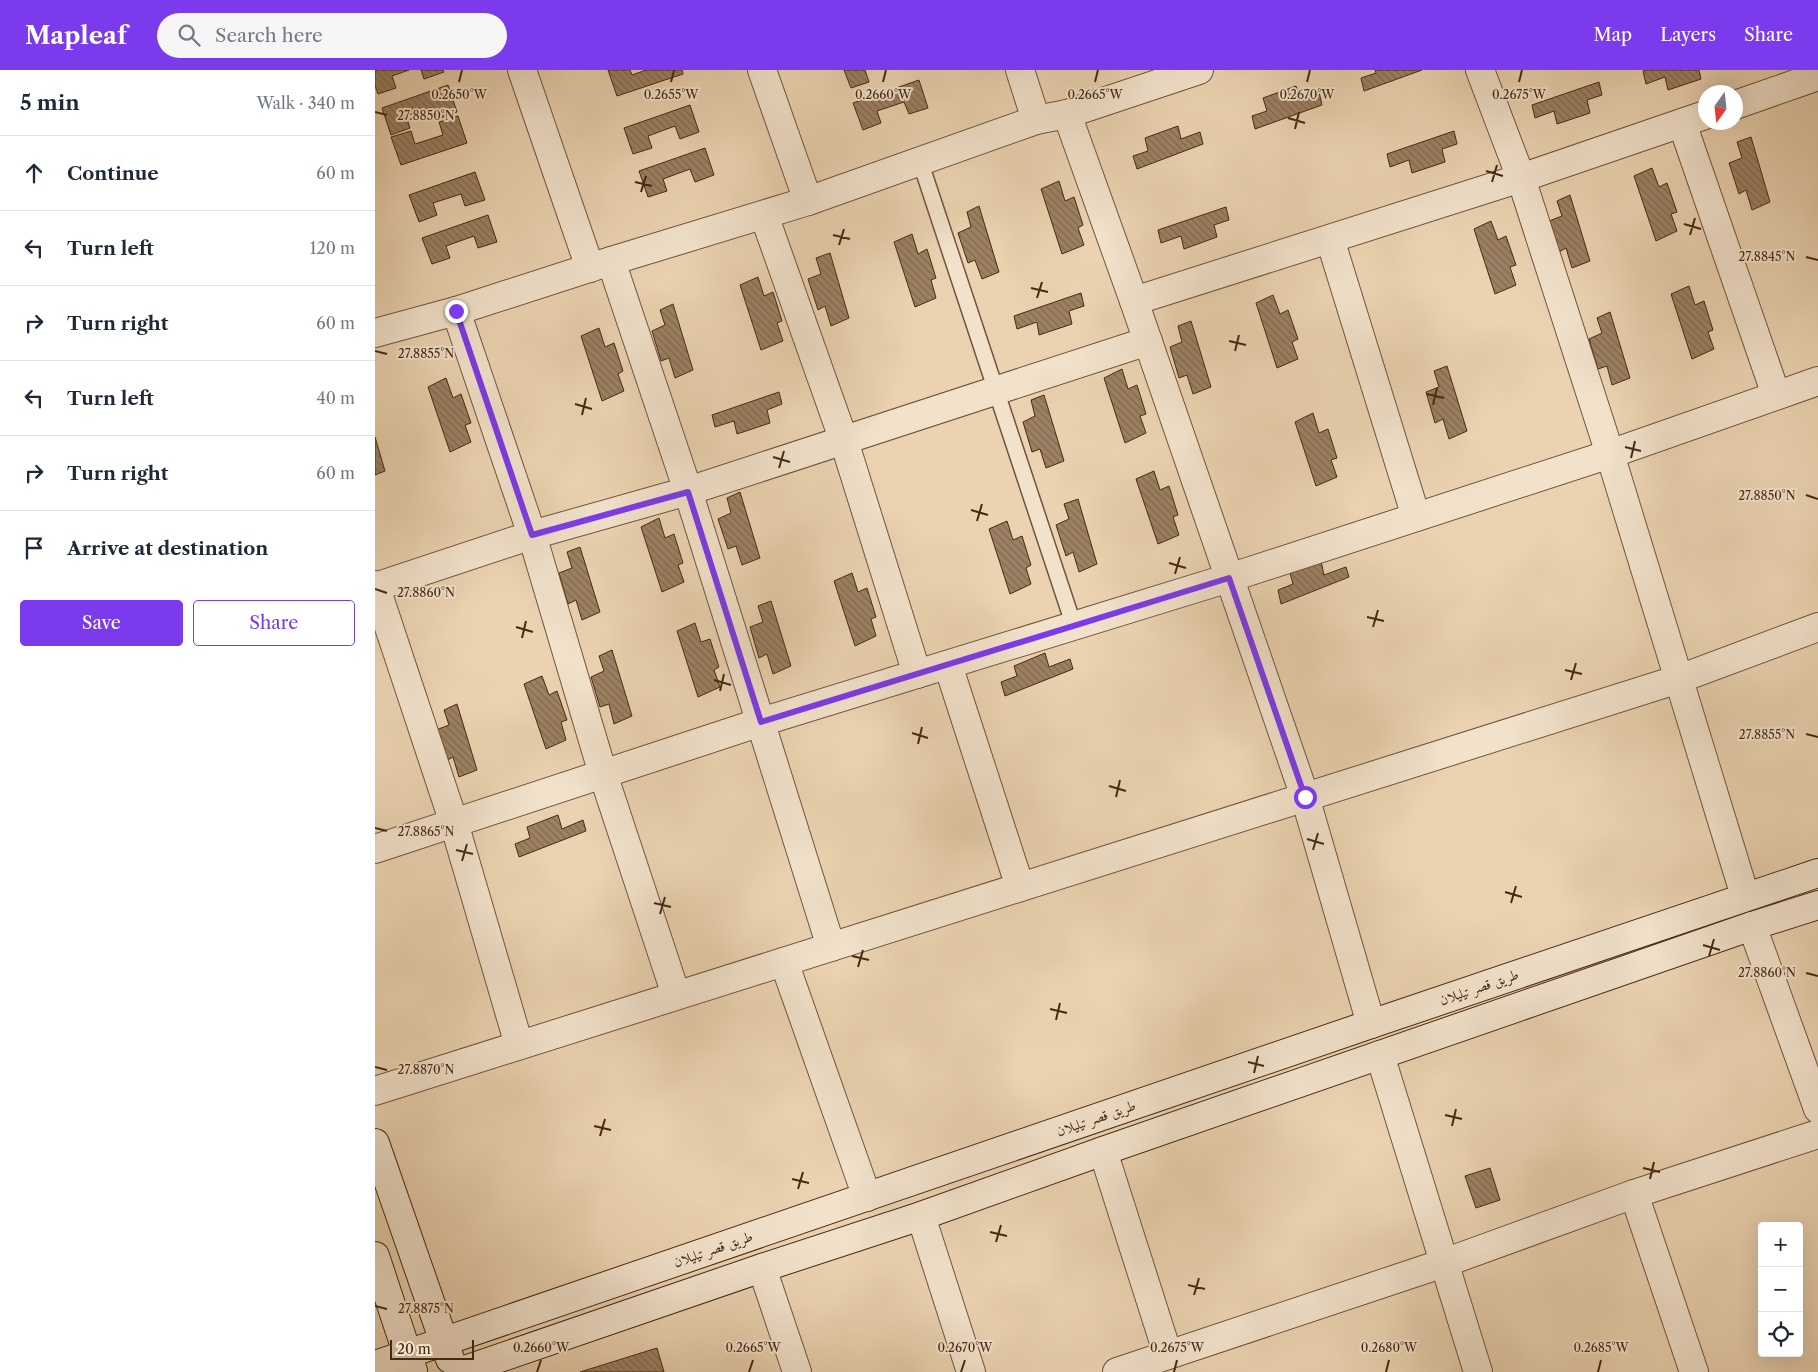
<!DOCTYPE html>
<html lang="en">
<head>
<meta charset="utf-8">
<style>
	body { margin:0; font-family:"Libre Caslon Text",Amiri,serif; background:#f6f6f7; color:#1f2937 }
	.controls { position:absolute; right:15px; bottom:15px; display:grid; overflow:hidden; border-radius:5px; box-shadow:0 5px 20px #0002 }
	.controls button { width:45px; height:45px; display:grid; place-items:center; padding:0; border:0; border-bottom:1px solid #e0e1e3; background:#fff; color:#1f2937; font:25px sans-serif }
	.compass { position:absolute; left:1323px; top:15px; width:45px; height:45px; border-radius:50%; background:#fff; box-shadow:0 5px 20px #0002; rotate:195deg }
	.scale { position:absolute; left:15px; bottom:12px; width:84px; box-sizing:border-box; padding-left:5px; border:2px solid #472911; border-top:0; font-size:14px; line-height:18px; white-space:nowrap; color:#472911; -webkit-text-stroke:4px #f2e2cc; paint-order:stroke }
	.stop { position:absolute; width:15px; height:15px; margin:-11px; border:4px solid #7c3aed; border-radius:50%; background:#fff }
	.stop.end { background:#7c3aed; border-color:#fff; box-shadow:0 1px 5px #0008 }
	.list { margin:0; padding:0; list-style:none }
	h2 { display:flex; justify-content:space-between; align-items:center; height:65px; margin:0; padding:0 20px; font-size:21px }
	h2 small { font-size:16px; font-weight:400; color:#747a83 }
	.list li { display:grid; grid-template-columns:32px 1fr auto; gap:15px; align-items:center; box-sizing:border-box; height:75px; padding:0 20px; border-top:1px solid #e0e1e3 }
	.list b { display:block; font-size:19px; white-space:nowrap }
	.list em { font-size:16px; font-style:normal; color:#747a83 }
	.actions { display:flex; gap:10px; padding:15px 20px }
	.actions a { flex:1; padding:11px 0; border:1px solid #7c3aed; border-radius:5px; text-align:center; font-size:18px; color:#7c3aed }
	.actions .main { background:#7c3aed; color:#fff }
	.icon { flex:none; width:28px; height:28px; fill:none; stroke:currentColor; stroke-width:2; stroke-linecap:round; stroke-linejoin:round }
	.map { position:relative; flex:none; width:1443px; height:1302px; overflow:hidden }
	header { display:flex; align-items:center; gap:30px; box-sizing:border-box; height:70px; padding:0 25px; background:#7c3aed; color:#fff }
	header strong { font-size:24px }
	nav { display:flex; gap:28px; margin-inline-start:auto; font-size:18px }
	.search { width:350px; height:45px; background:#f6f6f7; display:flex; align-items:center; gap:12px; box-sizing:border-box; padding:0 18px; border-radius:28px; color:#747a83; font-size:19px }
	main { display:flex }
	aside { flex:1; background:#fff }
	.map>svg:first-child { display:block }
</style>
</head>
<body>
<header>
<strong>Mapleaf</strong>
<div class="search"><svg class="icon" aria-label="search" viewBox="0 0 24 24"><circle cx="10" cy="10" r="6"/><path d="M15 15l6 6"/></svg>Search here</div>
<nav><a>Map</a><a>Layers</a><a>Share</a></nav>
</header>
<main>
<aside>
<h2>5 min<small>Walk · 340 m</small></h2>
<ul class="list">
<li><svg class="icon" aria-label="ahead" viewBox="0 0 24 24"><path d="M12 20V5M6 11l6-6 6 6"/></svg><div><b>Continue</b></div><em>60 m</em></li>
<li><svg class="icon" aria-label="left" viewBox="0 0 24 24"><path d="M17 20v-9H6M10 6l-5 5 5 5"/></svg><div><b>Turn left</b></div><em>120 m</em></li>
<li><svg class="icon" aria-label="right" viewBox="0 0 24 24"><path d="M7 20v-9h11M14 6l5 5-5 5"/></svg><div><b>Turn right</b></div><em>60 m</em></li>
<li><svg class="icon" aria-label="left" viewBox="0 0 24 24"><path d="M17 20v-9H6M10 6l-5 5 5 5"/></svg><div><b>Turn left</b></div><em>40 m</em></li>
<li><svg class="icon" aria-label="right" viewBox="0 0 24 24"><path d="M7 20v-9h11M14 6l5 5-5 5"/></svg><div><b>Turn right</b></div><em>60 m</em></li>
<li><svg class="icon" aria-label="arrive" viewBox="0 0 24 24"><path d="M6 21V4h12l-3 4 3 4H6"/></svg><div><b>Arrive at destination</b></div></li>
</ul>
<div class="actions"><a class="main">Save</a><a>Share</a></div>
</aside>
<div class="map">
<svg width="1443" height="1302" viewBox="0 0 1443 1302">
	<defs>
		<pattern id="building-back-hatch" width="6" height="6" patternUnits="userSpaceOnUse" patternTransform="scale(1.25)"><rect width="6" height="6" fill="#9c8164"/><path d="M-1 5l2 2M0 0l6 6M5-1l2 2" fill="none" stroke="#816a51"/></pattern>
	</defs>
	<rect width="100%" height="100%" fill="#ebd3b1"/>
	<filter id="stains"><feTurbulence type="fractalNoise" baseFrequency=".004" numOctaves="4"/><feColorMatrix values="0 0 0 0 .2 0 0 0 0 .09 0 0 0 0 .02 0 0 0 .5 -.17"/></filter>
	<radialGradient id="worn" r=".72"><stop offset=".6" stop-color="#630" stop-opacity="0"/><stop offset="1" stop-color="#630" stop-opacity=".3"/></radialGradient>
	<g fill="url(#building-back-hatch)" stroke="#472911">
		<polygon points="0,0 34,0 17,6 21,18 3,24 0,16"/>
		<polygon points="46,0 68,0 69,2 49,9"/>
		<polygon points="233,0 255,0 257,5 271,0 307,0 308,4 242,26"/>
		<polygon points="469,0 490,0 494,12 476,18"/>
		<polygon points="1000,0 1047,0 989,21 986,8 1001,3"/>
		<polygon points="1272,0 1324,0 1326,9 1293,20 1290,7 1271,14 1268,1"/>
		<polygon points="544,10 553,38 534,44 529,32 502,41 506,53 488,60 478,33"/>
		<polygon points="1224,12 1227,25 1212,30 1215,43 1182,54 1179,41 1160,48 1157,35"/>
		<polygon points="73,15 82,42 63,49 58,37 31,46 35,58 16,65 7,38"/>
		<polygon points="921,16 925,29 944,22 947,35 880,59 877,46 892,41 888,28"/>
		<polygon points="315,35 324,62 305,69 300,56 273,66 277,78 258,84 249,58"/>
		<polygon points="83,46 92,73 26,95 16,67 36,61 40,74 68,65 64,52"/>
		<polygon points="803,56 806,69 825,62 828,74 762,99 758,86 773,81 770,68"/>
		<polygon points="1079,61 1082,74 1067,79 1070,92 1037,103 1034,90 1015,97 1012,84"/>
		<polygon points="1376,67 1395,132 1377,140 1371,120 1364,124 1354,93 1367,88 1362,72"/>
		<polygon points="330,78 339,105 320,112 315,99 288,109 292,121 273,127 264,101"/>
		<polygon points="1277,98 1284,117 1292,113 1302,142 1296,144 1302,161 1281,171 1259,106"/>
		<polygon points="100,102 110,130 90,136 86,124 58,133 62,145 44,152 34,125"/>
		<polygon points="684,111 690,131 699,127 708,155 703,158 709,175 687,184 666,119"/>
		<polygon points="1195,125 1215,191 1197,198 1191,178 1184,182 1174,151 1187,146 1182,131"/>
		<polygon points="604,136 624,202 607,209 600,190 593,193 583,163 596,157 592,142"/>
		<polygon points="851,137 854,150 839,155 842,167 809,179 806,166 786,173 783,160"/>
		<polygon points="113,145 122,172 103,178 99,166 71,176 75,188 57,194 47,168"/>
		<polygon points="1116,151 1123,170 1131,166 1141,195 1135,197 1141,215 1120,224 1099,159"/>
		<polygon points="537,164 543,184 552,179 561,208 556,210 561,228 540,237 519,172"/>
		<polygon points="455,183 474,248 456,256 450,236 443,240 433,209 446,204 441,188"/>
		<polygon points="383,207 389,226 398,222 407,251 402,253 408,271 386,280 365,215"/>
		<polygon points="1314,216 1320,235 1329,231 1338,260 1333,262 1339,279 1317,289 1296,224"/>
		<polygon points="706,223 709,236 694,241 697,254 664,265 662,252 642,259 639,246"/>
		<polygon points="898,225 905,244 913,240 923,269 917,272 923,289 902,298 881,233"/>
		<polygon points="298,234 318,300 300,308 294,288 286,291 277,261 290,255 285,240"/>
		<polygon points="1235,242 1255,308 1237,315 1232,296 1223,299 1214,269 1227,263 1222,248"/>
		<polygon points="816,251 836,317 818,324 812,305 804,308 795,277 807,272 803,256"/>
		<polygon points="224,258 230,277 239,273 248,301 243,304 249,321 227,331 206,266"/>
		<polygon points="1072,296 1092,361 1074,369 1068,349 1060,353 1051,322 1064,317 1059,301"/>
		<polygon points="747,299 753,319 762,315 771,344 765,346 771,363 750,373 729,308"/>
		<polygon points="71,308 78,328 86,324 96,353 90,355 96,372 75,382 53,317"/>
		<polygon points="404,322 407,334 392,340 395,353 362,364 359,351 340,357 337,345"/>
		<polygon points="669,325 689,391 671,398 665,379 657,382 648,352 660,346 656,330"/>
		<polygon points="938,343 944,363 953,359 962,388 956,390 962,407 941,416 920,352"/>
		<polygon points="0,367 10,401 0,405"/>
		<polygon points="779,401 785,420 794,416 803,445 798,447 804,465 783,474 761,409"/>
		<polygon points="365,422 385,488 367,495 361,476 353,479 343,449 356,443 352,428"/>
		<polygon points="703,429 722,494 704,502 698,482 691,486 681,455 694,449 689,434"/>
		<polygon points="284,448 290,468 299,464 308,493 303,495 309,512 287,522 266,457"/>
		<polygon points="632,451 638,470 647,466 656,495 651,498 656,514 635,524 614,459"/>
		<polygon points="205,477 225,542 207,550 201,530 193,534 184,503 197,498 192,482"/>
		<polygon points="946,491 949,505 971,497 974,507 906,534 903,520 918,514 915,503"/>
		<polygon points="477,503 483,522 492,518 501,547 496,549 501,566 480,576 459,511"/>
		<polygon points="396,531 416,596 398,604 392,584 384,588 375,557 388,552 383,536"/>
		<polygon points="320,553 326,572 335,569 344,597 339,600 345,617 323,627 302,561"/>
		<polygon points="237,580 257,646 239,654 234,634 225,637 216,607 229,601 224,586"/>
		<polygon points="670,583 674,597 695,589 698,599 630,626 626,612 642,606 639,596"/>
		<polygon points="167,606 174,625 182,621 192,650 186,652 191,670 171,679 149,614"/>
		<polygon points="82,634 102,700 84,707 78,687 71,691 61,660 74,655 69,640"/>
		<polygon points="183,745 187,759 208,750 211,761 144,787 140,774 155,768 152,757"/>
		<polygon points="1115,1098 1125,1130 1101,1138 1090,1106"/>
		<polygon points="282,1278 289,1302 205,1302"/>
	</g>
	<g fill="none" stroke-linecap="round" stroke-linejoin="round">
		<defs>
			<polyline id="lane" points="545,91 699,556"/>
			<g id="street">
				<polyline points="147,0 215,198"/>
				<polyline points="387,0 433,131"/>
				<polyline points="645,0 661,50"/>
				<polyline points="1105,0 1146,108 1235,384 1370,826"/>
				<polyline points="1360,35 1443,6"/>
				<polyline points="692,44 759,231 930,727 996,954"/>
				<polyline points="1307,53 1401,325"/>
				<polyline points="389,145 469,371 542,604"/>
				<polyline points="955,169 1041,447"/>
				<polyline points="236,191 313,421 456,877"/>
				<polyline points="759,231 1146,108 1330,45"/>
				<polyline points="81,241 157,465 228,704 301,925"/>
				<polyline points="0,263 81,241 236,191 433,131 661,50 692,44 824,0"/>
				<polyline points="0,515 79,753 144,975"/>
				<polyline points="0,517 157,465 313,421 773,271"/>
				<polyline points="573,595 645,817"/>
				<polyline points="0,779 386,652 854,508 1235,384 1443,311"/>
				<polyline points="1377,856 1443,1039"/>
				<polyline points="409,892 492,1127"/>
				<polyline points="1005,985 1103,1302"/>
				<polyline points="0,1021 1304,609 1443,557"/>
				<polyline points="728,1081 793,1285"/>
				<polyline points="1259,1124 1319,1302"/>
				<polyline points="546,1146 596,1302"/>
				<polyline points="387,1198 422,1302"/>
				<polyline points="742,1302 1069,1193 1259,1124 1443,1064"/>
			</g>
			<g id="secondary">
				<polyline points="0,1073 75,1289"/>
				<polyline points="0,1186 38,1301"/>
				<polyline points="0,1295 996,954 1443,803"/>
				<polyline points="84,1302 387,1198 546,1146 728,1081 1377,856 1443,835"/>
			</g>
		</defs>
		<use href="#lane" stroke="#705439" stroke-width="18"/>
		<use href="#street" stroke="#705439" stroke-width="30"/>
		<use href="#secondary" stroke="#472911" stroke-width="30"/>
		<use href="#lane" stroke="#f2e2cc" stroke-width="15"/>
		<use href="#street" stroke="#f2e2cc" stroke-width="28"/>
		<use href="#secondary" stroke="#f2e2cc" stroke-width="28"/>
	</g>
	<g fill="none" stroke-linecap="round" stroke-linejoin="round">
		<polyline stroke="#7c3aed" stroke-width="6" points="81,241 157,465 313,422 386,652 854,508 930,727"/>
	</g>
	<path fill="none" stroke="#472911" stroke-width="2" d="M84,12L87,0M296,12L299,0M508,12L511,0M720,12L723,0M932,12L935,0M1144,12L1147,0M0,42L12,45M913,48L930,53M920,59L924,42M1111,101L1128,106M260,112L277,116M1117,112L1122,95M266,122L271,106M1309,154L1326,159M458,165L475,169M1315,165L1320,148M464,175L469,159M1431,187L1443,190M656,218L673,222M662,228L667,212M854,271L871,275M0,281L12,284M860,281L864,265M1052,324L1069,328M200,334L217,339M1058,335L1062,318M207,345L211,328M1250,377L1266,381M398,387L415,392M1256,388L1260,371M404,398L409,381M1431,425L1443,429M596,440L613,445M602,451L607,434M794,493L811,498M800,504L805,487M0,519L12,523M992,547L1009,551M141,557L158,562M998,557L1003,540M147,568L151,551M1190,600L1207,604M339,610L356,615M1196,610L1201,593M345,621L349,604M537,663L553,668M1431,664L1443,667M543,674L547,657M734,716L751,721M741,727L745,710M0,758L12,761M932,769L949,774M81,780L98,784M938,780L943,763M87,791L92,774M1130,822L1147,827M279,833L296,837M1136,833L1141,816M285,844L290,827M1328,875L1345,880M477,886L494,890M1334,886L1339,869M483,897L488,880M1431,903L1443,906M675,939L692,943M681,950L685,933M873,992L889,996M0,997L12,1000M879,1003L883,986M1070,1045L1087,1049M219,1056L236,1060M1077,1056L1081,1039M225,1066L230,1049M1268,1098L1285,1102M417,1109L434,1113M1275,1109L1279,1092M423,1119L428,1102M615,1162L632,1166M621,1172L626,1155M813,1215L830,1219M819,1225L824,1208M0,1236L12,1239M162,1302L166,1290M374,1302L378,1290M586,1302L590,1290M799,1302L802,1290M1011,1302L1014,1290M1223,1302L1226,1290"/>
	<g text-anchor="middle" stroke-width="4" stroke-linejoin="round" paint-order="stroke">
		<g font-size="14" fill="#472911" stroke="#f2e2cc">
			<text transform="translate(1104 917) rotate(-19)" y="5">طريق قصر تيليلان</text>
			<text transform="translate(721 1048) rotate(-19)" y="5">طريق قصر تيليلان</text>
			<text transform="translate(338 1179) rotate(-19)" y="5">طريق قصر تيليلان</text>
		</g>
	</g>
	<g font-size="12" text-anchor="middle" fill="#472911" stroke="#f2e2cc" stroke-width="4" stroke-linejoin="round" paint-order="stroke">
		<text x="84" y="29">0.2650°W</text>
		<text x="296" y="29">0.2655°W</text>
		<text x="508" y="29">0.2660°W</text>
		<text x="720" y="29">0.2665°W</text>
		<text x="932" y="29">0.2670°W</text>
		<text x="1144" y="29">0.2675°W</text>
		<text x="51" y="50">27.8850°N</text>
		<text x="1392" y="191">27.8845°N</text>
		<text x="51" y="288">27.8855°N</text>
		<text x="1392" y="430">27.8850°N</text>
		<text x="51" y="527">27.8860°N</text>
		<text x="1392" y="669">27.8855°N</text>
		<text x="51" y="766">27.8865°N</text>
		<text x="1392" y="907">27.8860°N</text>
		<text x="51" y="1004">27.8870°N</text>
		<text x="51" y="1243">27.8875°N</text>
		<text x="166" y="1282">0.2660°W</text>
		<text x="378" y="1282">0.2665°W</text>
		<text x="590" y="1282">0.2670°W</text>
		<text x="802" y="1282">0.2675°W</text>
		<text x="1014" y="1282">0.2680°W</text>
		<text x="1226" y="1282">0.2685°W</text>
	</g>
	<rect width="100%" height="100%" filter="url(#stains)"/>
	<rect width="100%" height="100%" fill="url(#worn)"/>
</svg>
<div class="controls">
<button>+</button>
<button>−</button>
<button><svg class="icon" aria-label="locate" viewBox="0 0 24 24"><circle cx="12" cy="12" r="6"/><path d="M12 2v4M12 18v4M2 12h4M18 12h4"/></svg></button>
</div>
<svg class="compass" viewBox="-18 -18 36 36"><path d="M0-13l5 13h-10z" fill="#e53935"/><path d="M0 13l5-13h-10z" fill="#747a83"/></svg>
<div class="scale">20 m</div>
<div class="stop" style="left:930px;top:727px"></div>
<div class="stop end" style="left:81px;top:241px"></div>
</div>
</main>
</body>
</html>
